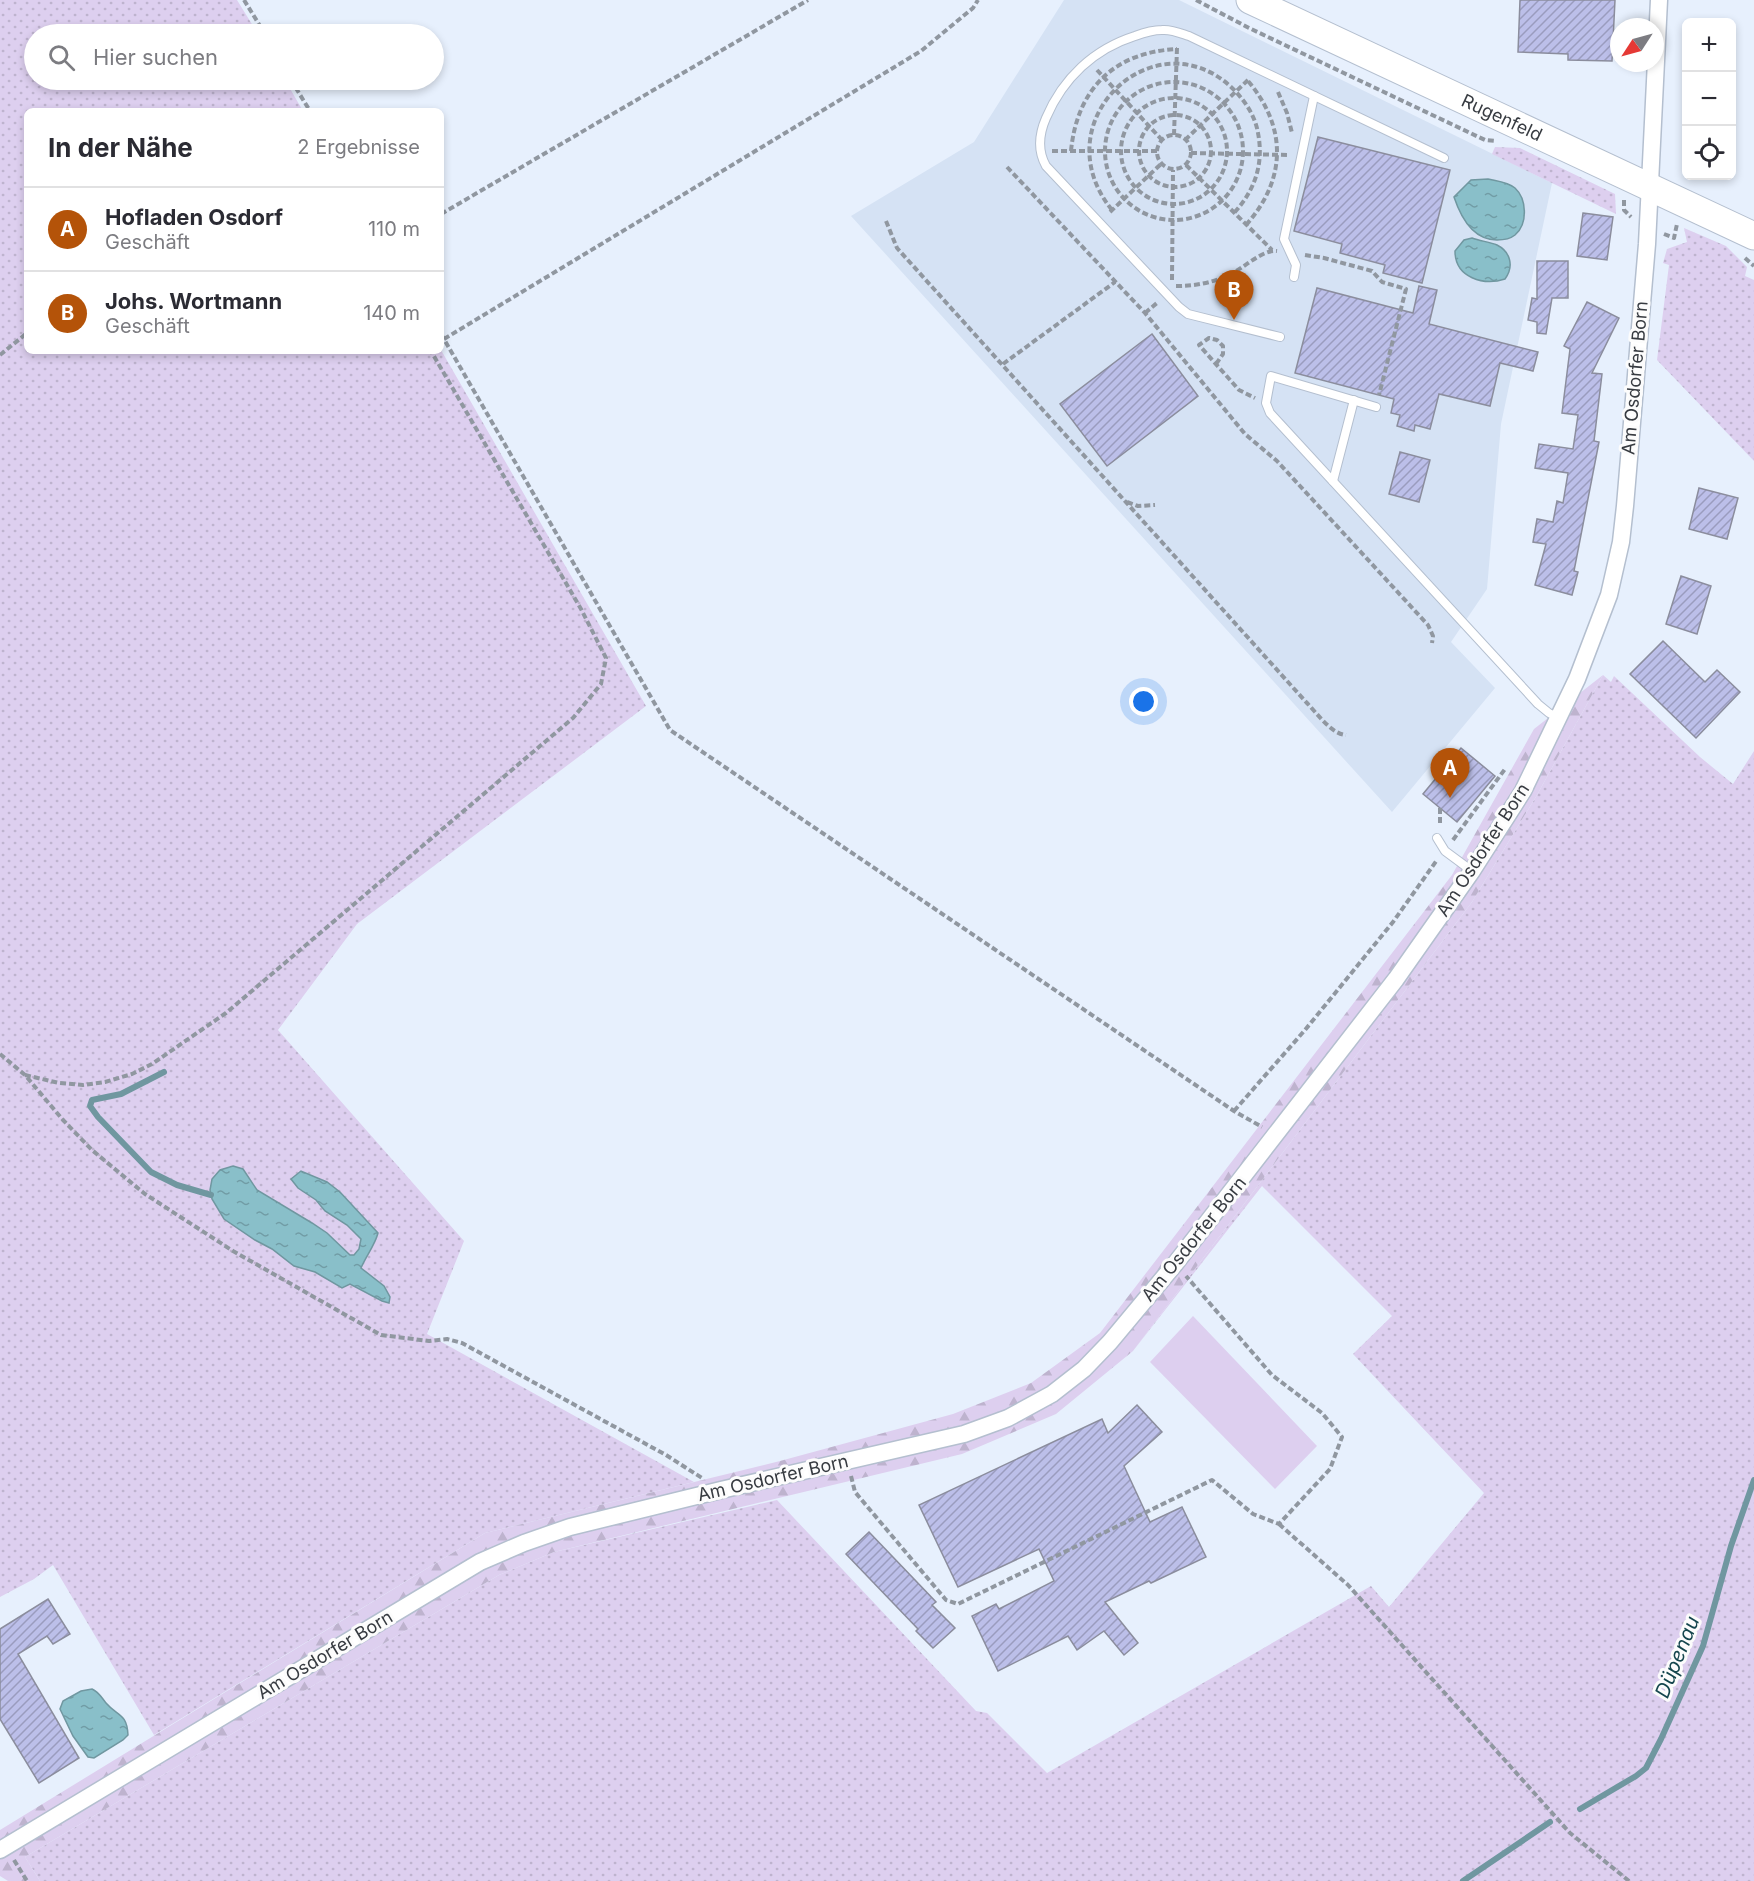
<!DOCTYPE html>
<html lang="de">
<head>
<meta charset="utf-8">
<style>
	body { margin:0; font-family:Inter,sans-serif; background:#f7f7f7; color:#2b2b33 }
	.controls { position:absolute; right:18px; top:18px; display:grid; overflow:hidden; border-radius:9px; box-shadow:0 3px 9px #0003 }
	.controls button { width:54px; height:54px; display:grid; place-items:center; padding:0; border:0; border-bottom:2px solid #e1e1e2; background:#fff; color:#2b2b33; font:30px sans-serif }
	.compass { position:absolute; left:1610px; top:18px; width:54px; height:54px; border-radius:50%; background:#fff; box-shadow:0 3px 9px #0003; rotate:234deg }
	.you { position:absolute; left:1144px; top:702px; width:21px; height:21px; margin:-15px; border:4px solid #fff; border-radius:50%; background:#1a73e8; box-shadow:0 0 0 9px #1a73e833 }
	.badge { display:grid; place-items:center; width:39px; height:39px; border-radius:50%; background:#b45309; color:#fff; font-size:20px; font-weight:700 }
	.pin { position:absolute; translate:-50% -50px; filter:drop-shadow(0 2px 3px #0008) }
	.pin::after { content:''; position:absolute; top:32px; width:21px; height:18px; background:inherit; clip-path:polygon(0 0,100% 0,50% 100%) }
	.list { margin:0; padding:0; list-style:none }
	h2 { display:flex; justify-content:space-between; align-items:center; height:78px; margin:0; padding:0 24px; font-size:26px }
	h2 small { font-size:20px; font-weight:400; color:#7c7c81 }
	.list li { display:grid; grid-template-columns:39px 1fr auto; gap:18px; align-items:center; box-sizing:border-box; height:84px; padding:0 24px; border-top:2px solid #e1e1e2 }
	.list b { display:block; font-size:22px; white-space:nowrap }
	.list p { margin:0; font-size:20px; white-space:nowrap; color:#7c7c81 }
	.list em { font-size:20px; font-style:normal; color:#7c7c81 }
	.icon { flex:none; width:33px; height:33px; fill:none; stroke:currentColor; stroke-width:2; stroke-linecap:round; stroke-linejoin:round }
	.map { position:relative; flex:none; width:1754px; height:1881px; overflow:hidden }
	.search { position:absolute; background:#fff; box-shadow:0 3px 9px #0003; left:24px; top:24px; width:420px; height:66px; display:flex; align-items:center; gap:15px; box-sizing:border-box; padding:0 21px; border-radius:33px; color:#7c7c81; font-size:22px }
	.panel { position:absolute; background:#fff; box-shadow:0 3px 9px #0003; left:24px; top:108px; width:420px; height:246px; border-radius:9px }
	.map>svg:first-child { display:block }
</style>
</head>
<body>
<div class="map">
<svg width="1754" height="1881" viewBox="0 0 1754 1881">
	<defs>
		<pattern id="grass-dots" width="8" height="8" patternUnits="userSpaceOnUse" patternTransform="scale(1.5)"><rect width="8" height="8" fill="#ddcfef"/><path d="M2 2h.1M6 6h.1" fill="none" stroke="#beb3ce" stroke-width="1.8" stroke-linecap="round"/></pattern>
		<pattern id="forest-firs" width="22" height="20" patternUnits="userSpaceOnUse" patternTransform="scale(1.5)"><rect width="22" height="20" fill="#ddcfef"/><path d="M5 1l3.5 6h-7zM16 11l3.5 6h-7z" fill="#beb3ce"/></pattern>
		<pattern id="water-ripples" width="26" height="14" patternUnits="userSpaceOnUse" patternTransform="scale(1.5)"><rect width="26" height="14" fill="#89bfc9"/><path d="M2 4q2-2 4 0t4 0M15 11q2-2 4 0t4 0" fill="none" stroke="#719ca5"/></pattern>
		<pattern id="building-hatch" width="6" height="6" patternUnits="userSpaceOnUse" patternTransform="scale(1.5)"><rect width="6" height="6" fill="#bcbfe9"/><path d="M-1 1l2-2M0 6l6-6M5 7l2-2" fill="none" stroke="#9a9cbe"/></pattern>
	</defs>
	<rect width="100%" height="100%" fill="#e7f0fd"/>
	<polygon fill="#d5e2f4" points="1064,0 1179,0 1552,183 1501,424 1487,589 1451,642 1495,688 1392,812 851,216 974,142"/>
	<g fill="url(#grass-dots)">
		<polygon points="0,0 237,0 258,34 34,34 34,80 285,80 303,111 27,111 27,351 441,350 646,706 357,924 278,1030 464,1241 427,1334 694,1482 485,1533 154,1735 53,1565 34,1579 0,1597"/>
		<polygon points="1495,147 1520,148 1615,194 1616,214 1492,154"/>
		<polygon points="1684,228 1726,246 1747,267 1745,276 1754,280 1754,461 1657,360 1669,265 1663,263 1667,249 1687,242"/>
		<polygon points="1603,675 1611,682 1614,676 1700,757 1733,784 1754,751 1754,1881 40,1881 25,1857 499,1575 554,1552 777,1500 976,1711 987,1713 1047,1773 1371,1586 1389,1607 1484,1493 1353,1354 1392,1316 1262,1186 1133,1351 1472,902 1537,795"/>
	</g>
	<polygon fill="url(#forest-firs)" points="1603,675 1537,795 1472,902 1133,1351 1056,1414 962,1454 554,1552 499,1575 25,1857 40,1881 8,1881 0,1876 0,1830 485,1533 780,1461 953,1414 1031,1383 1100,1333 1452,875 1534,729"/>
	<polygon fill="#ddcfef" points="1193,1316 1317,1446 1275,1489 1150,1362"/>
	<g fill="url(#water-ripples)" stroke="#7097a0" stroke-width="1.5">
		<path d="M1488,179C1496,181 1508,182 1515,188C1527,199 1528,224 1515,235C1510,239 1504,240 1497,240C1473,240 1461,218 1454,197L1471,180Z"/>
		<path d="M1472,238C1480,241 1490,242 1497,245C1511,252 1514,267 1505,279C1484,286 1455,278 1455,251L1464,240Z"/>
		<path d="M233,1166L243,1169L257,1190L312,1223L327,1233L350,1255H354L359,1249L361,1239L347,1225L325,1211L316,1200L298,1188L291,1179L301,1171L327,1182L340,1192L378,1233C375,1245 366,1256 361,1268L384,1286L390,1297L389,1303L382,1301L350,1284L342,1288L315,1272L294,1266L272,1249L255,1240L224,1219L212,1199L210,1190L212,1179L220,1170Z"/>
		<path d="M92,1689C99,1692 101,1697 106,1703C117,1716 127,1713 128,1735L123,1740L94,1758L88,1757L73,1736L60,1709L63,1701L81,1691Z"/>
	</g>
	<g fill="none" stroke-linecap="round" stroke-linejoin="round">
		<g stroke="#7097a0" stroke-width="6">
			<polyline points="164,1072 121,1094 92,1100 90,1106 98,1117 151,1172 177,1185 211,1195"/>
			<polyline points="1580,1809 1636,1776 1646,1768 1661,1739 1703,1646 1731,1546 1754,1480"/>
			<polyline points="1463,1881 1550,1822"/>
		</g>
	</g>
	<g fill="url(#building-hatch)" stroke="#8b8d9d" stroke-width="1.5">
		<polygon points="1520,0 1615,0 1612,61 1568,60 1568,54 1518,52"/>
		<polygon points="1318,137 1450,170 1422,283 1383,273 1385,265 1340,253 1342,244 1294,231"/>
		<polygon points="1583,213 1613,217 1607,260 1577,256"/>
		<polygon points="1537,261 1568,261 1568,298 1552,298 1546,334 1537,333 1537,322 1528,320 1532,298 1537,299"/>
		<polygon points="1419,286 1437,290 1429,324 1538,352 1533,371 1500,363 1490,406 1439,394 1430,429 1415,425 1414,431 1397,426 1400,415 1391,413 1394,399 1295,373 1317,288 1413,313"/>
		<polygon points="1587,302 1619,318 1592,373 1602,374 1594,441 1599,442 1574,571 1578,572 1572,595 1535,585 1546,544 1533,542 1537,519 1553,522 1557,501 1563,503 1568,473 1535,468 1539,444 1573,449 1578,415 1562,413 1570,349 1564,346"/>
		<polygon points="1152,334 1198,396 1107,466 1060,404"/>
		<polygon points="1400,452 1430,460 1419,502 1389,494"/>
		<polygon points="1699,488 1738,498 1727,539 1689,529"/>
		<polygon points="1681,576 1711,586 1697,634 1666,624"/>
		<polygon points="1663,641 1705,682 1717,670 1740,692 1696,738 1630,674"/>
		<polygon points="1461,748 1495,776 1457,822 1423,794"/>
		<polygon points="1137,1405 1162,1432 1124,1466 1150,1522 1182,1507 1206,1557 1151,1583 1149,1581 1105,1602 1138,1643 1124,1655 1104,1631 1077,1650 1068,1636 998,1671 972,1616 996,1604 999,1609 1054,1581 1039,1549 958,1587 919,1505 1102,1419 1108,1433"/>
		<polygon points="869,1532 936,1602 932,1605 955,1628 933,1648 916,1631 918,1629 846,1554"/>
		<polygon points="48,1599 70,1634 53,1644 47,1636 18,1654 79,1758 39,1783 0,1719 0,1629"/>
	</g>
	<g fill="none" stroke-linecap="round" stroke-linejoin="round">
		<defs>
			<g id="lane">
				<polyline points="1294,277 1296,265 1284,239 1314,96"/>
				<path d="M1280,337L1188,314L1179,307L1046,166C1037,150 1039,134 1046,118C1063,78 1094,49 1135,36C1143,33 1153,30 1162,30C1171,29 1180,33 1189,36L1444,158"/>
				<polyline points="1376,407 1271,376 1266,403 1270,413 1538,704 1549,713 1559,718"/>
				<polyline points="1333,481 1354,400"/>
				<polyline points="1437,838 1445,851 1472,871"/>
			</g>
			<polyline id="street" points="0,1850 480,1562 524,1543 570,1527 721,1490 964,1434 1008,1418 1052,1394 1084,1369 1110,1342 1175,1264 1396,979 1472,871 1523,791 1577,679 1609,595 1621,542 1625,506 1647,244 1659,0"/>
			<g id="primary">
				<path id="s1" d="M1250,0L1754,236"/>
			</g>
		</defs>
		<use href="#lane" stroke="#b4bfcf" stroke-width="10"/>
		<use href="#street" stroke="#b4bfcf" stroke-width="19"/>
		<use href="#primary" stroke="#b4bfcf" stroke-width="29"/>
		<g stroke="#9097a0" stroke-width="4" stroke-dasharray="6 3" stroke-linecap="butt">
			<polyline points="244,0 265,34"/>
			<polyline points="1196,0 1249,28 1485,140 1496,141"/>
			<polyline points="1097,70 1162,140"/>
			<polyline points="291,80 310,111"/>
			<circle cx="1174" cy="151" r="69"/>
			<polyline points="1278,92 1287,113 1292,133"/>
			<circle cx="1174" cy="151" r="53"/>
			<circle cx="1175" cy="151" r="36"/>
			<circle cx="1174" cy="152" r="17"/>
			<polyline points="1174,135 1177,48"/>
			<polyline points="1185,140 1249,79"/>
			<polyline points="1052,151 1157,151"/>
			<path d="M1071,151C1077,89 1114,52 1177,49"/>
			<polyline points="1191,153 1289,155"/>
			<polyline points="1186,165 1272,250"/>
			<polyline points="1007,167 1145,313 1245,434 1277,461 1428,625 1433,636 1432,643"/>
			<polyline points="1624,200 1624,210 1631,217"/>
			<path d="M1112,210C1041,122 1153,17 1230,86C1244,99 1255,115 1258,133C1264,164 1255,190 1234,213"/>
			<polyline points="1110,212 1161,164"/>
			<polyline points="441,214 808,0"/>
			<path d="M886,221L897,248L1306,702C1317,713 1331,734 1346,735"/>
			<path d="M1246,225C1287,179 1287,127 1248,81"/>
			<polyline points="1664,234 1674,238 1677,224"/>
			<polyline points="1305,255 1324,258 1372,271 1382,282 1406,289 1379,395"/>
			<polyline points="1745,258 1754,266"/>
			<polyline points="1172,280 1173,170"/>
			<path d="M1176,286C1194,286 1211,283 1227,276C1242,270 1262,249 1277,251"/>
			<polyline points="1145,313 1157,303"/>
			<polyline points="441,334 670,730 1234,1111 1262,1127"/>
			<polyline points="444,339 921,51 973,8 978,0"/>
			<polyline points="0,355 27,333"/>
			<polyline points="1003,364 1115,282"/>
			<polyline points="1216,364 1223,354 1223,346 1217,340 1209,338 1199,345 1239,390 1255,398"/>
			<polyline points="1127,502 1138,506 1155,505"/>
			<polyline points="1440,808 1440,826"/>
			<polyline points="1453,840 1505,769"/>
			<polyline points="0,1054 25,1075 63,1120 92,1150 145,1194 233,1251 381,1335 429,1341 447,1339 462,1343 666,1455 702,1478"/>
			<polyline points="25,1075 59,1083 83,1085 105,1082 132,1074 152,1064 226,1013 573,718 601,684 606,658 581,609 431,351"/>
			<polyline points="1234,1111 1305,1030 1393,922 1437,860"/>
			<polyline points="851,1476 855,1492 946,1600 958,1604 1212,1480 1253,1514 1279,1524 1330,1469 1342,1437 1322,1413 1272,1375 1186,1276"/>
			<polyline points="1279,1524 1348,1585 1570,1833 1629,1881"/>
			<polyline points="14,1860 27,1881"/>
		</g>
		<use href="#lane" stroke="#fff" stroke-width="8"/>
		<use href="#street" stroke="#fff" stroke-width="16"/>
		<use href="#primary" stroke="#fff" stroke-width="27"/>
	</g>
	<g text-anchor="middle" stroke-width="6" stroke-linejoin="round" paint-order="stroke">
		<g font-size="18" fill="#373b41" stroke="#fcfcfc">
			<text dy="6" stroke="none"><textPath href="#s1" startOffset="278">Rugenfeld</textPath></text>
			<text transform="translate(1635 378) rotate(-85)" y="6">Am Osdorfer Born</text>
			<text transform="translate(1483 850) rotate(-57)" y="6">Am Osdorfer Born</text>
			<text transform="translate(1194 1239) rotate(-51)" y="6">Am Osdorfer Born</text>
			<text transform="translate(773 1478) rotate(-13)" y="6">Am Osdorfer Born</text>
			<text transform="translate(325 1655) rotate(-31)" y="6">Am Osdorfer Born</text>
		</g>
		<g font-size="20" font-style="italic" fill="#15464e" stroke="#fcfcfc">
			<text transform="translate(1677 1657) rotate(-68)" y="7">Düpenau</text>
		</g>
	</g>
</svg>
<div class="controls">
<button>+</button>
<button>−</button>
<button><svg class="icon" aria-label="locate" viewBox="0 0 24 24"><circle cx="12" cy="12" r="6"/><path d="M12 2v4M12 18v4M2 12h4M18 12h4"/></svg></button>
</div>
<svg class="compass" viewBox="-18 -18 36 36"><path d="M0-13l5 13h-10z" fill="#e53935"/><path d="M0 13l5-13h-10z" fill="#7c7c81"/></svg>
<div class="you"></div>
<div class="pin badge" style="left:1450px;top:798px">A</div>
<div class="pin badge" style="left:1234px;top:320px">B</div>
<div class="search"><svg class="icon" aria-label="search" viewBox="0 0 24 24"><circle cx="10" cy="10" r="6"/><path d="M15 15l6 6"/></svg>Hier suchen</div>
<section class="panel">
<h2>In der Nähe<small>2 Ergebnisse</small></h2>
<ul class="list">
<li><span class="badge">A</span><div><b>Hofladen Osdorf</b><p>Geschäft</p></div><em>110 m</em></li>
<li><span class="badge">B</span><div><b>Johs. Wortmann</b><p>Geschäft</p></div><em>140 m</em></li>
</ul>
</section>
</div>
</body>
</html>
